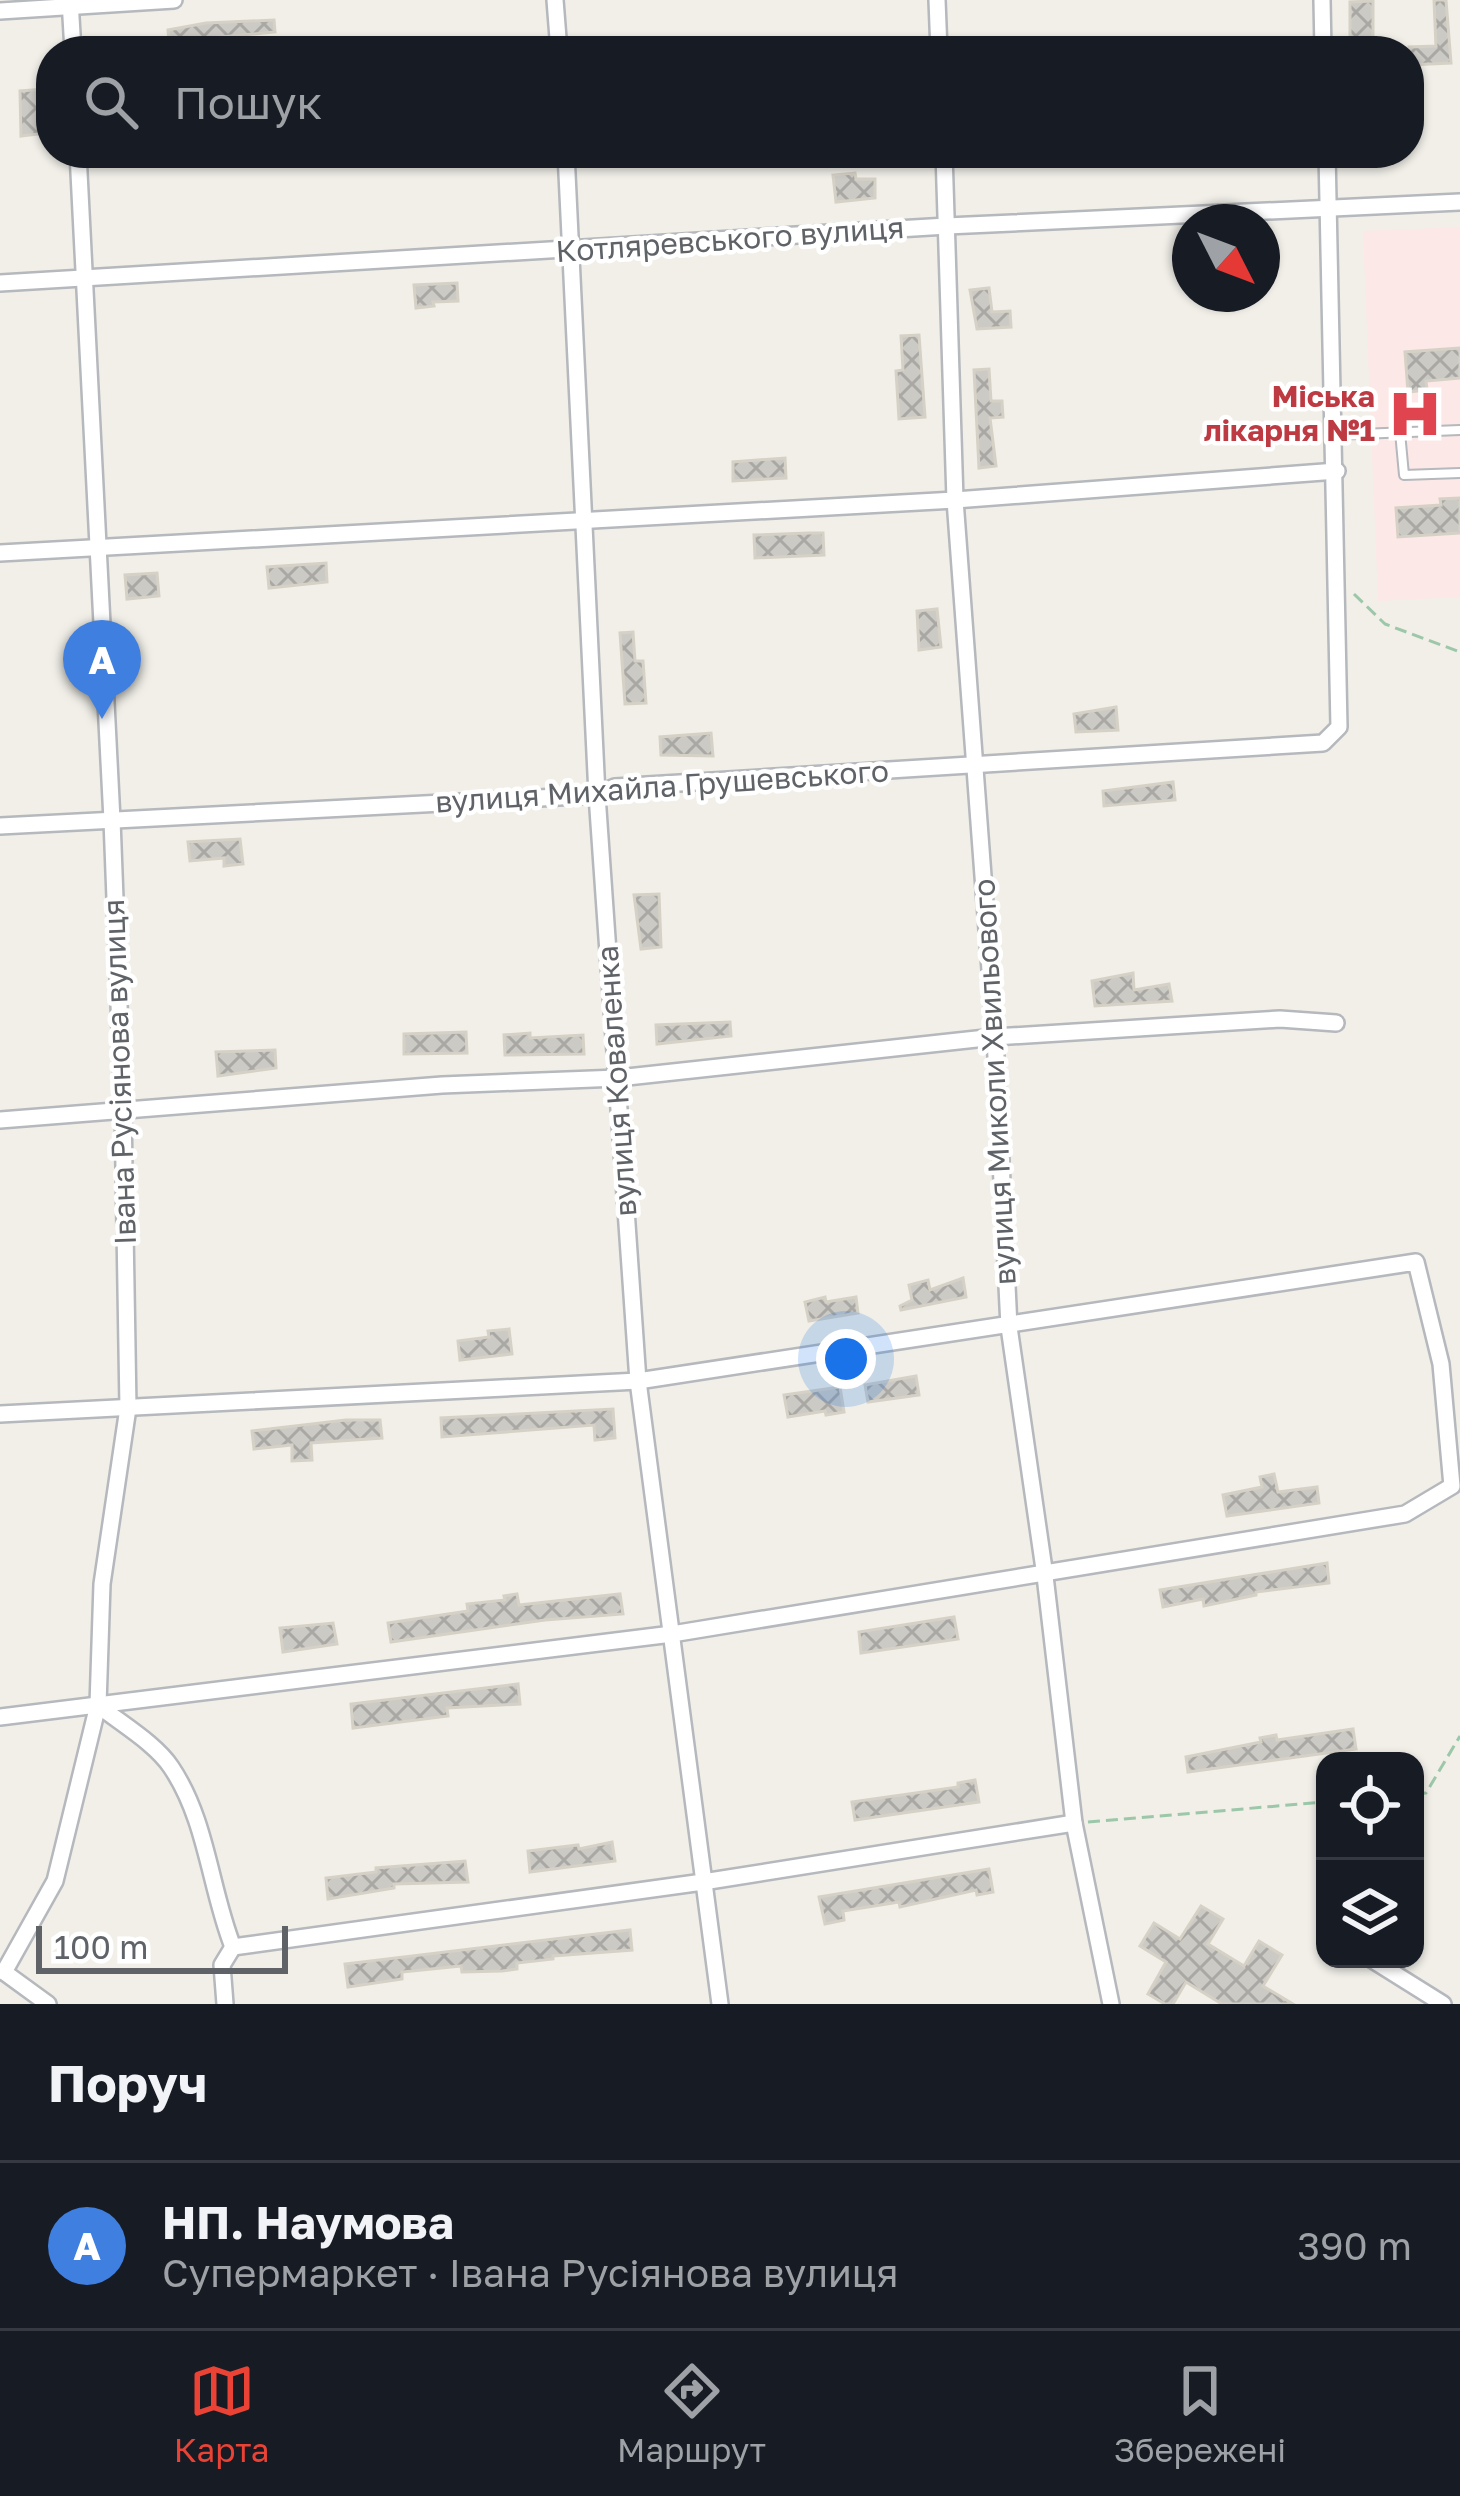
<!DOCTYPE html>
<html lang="uk">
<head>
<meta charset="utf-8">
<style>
	body { margin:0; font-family:"Golos Text",sans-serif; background:#242831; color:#f1f3f6 }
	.controls { position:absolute; right:36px; bottom:36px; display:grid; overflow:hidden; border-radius:24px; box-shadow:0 3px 9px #0004 }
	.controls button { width:108px; height:108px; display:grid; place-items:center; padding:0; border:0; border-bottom:3px solid #363941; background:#171b24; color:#f1f3f6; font:60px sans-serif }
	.compass { position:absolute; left:1172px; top:204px; width:108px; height:108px; border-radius:50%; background:#171b24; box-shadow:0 3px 9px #0004; rotate:132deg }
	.scale { position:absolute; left:36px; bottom:30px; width:252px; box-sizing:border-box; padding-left:12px; border:6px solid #5f6368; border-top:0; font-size:33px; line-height:42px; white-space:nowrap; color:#5f6368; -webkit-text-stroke:9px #fff; paint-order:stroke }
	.you { position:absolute; left:846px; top:1359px; width:42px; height:42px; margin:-30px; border:9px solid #fff; border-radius:50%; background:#1a73e8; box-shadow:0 0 0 18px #1a73e833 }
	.badge { display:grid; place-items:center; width:78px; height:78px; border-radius:50%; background:#ea4335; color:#fff; font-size:39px; font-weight:700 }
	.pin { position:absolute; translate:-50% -99px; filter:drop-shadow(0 3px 6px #0008) }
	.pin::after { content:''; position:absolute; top:63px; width:42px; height:36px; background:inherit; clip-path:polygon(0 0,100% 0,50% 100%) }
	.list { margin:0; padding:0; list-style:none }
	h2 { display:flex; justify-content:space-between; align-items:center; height:156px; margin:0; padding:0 48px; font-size:51px }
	h2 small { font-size:39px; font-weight:400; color:#9ea1a6 }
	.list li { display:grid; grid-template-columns:78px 1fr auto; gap:36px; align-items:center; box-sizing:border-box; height:168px; padding:0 48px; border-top:3px solid #363941 }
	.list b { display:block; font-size:45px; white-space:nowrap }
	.list p { margin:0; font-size:39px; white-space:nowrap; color:#9ea1a6 }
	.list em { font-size:39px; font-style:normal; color:#9ea1a6 }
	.icon { flex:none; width:66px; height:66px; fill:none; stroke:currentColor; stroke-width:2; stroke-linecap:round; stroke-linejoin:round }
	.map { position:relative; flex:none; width:1460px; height:2004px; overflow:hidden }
	.search { position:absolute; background:#171b24; box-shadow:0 3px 9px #0004; left:36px; right:36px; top:36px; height:132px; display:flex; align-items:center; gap:30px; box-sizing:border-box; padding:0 42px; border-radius:48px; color:#9ea1a6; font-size:45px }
	.sheet { height:324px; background:#171b24 }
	nav { display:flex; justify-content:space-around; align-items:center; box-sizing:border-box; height:168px; border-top:3px solid #363941; background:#171b24; font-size:33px; color:#9ea1a6 }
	nav a { display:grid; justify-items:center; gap:6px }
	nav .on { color:#ea4335 }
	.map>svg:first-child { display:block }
</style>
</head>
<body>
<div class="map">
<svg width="1460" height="2004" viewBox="0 0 1460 2004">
	<defs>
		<pattern id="building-cross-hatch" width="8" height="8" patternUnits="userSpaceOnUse" patternTransform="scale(3)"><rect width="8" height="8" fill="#cccac5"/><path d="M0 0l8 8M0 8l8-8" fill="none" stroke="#a9a8a4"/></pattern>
	</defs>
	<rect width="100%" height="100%" fill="#f1efe8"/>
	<polygon fill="#fce8e6" points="1460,227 1460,597 1378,601 1363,231"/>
	<g fill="url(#building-cross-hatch)" stroke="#d6d1c6" stroke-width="3">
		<polygon points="1434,0 1446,0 1451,63 1409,65 1409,47 1436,46"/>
		<polygon points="1373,1 1373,46 1350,46 1350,2"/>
		<polygon points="274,20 275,32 197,39 199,49 182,51 181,40 169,41 168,30 206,23"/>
		<polygon points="45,89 47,133 21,136 20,91"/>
		<polygon points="855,173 856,179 875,179 875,198 836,202 833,175"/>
		<polygon points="457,283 458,301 433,302 434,306 416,308 414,285"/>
		<polygon points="989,288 992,312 1010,311 1011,327 977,329 970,290"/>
		<polygon points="919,335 925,417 899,419 896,371 903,370 901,336"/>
		<polygon points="1460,348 1460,378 1426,381 1427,390 1408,392 1405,352"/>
		<polygon points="989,369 991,401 1002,401 1003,417 990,418 996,466 979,468 974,370"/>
		<polygon points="785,458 786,478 733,481 733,462"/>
		<polygon points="1460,498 1460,533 1398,537 1396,508 1441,505 1440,499"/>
		<polygon points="808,533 823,533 824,555 755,558 754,535"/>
		<polygon points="326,563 327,582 269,588 267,567"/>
		<polygon points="157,573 159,596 127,599 125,575"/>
		<polygon points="937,609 941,647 919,650 917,611"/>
		<polygon points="633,632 635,661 643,661 646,703 625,704 620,633"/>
		<polygon points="1116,707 1118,730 1076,732 1074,714"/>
		<polygon points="711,733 713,756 661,755 660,737"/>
		<polygon points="1173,782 1175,800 1104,806 1103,791"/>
		<polygon points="240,839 243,864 224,866 224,858 190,861 188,842"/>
		<polygon points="659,894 661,947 641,949 634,895"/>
		<polygon points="1133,973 1134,990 1169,984 1172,1001 1095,1006 1092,981"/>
		<polygon points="730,1022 731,1036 657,1044 656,1025"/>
		<polygon points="466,1032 467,1053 404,1054 404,1034"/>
		<polygon points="530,1033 530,1038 583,1035 584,1054 505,1055 504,1035"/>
		<polygon points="275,1050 276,1068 218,1076 216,1052"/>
		<polygon points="963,1278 966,1297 901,1310 900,1306 912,1300 909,1285 928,1280 930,1290"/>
		<polygon points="825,1297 826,1302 856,1297 858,1313 809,1321 805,1302"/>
		<polygon points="509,1329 512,1354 460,1360 458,1341 489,1337 488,1331"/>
		<polygon points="916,1376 919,1395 868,1402 865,1385"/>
		<polygon points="840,1387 844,1412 826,1415 825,1411 788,1417 784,1395"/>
		<polygon points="613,1409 615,1438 595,1440 594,1425 442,1437 441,1418"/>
		<polygon points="346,1420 380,1420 382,1438 311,1443 312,1460 292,1461 292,1445 254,1449 252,1431"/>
		<polygon points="1274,1474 1278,1492 1317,1487 1319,1503 1227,1516 1223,1495 1262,1487 1260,1477"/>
		<polygon points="1327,1563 1329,1583 1256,1592 1256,1595 1204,1606 1203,1599 1163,1607 1160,1590"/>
		<polygon points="517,1594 519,1605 620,1594 623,1614 545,1620 391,1642 388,1623 468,1611 467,1604 505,1600 504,1596"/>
		<polygon points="954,1617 958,1639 861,1653 859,1632"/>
		<polygon points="333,1623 337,1644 283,1652 280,1628"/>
		<polygon points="518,1684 520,1704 447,1708 448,1716 353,1728 351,1704"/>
		<polygon points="1353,1729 1356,1749 1188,1772 1186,1757 1261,1742 1260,1738 1276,1735 1277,1740"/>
		<polygon points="975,1780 979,1802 855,1820 852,1802 958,1787 958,1783"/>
		<polygon points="612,1842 615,1861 530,1872 528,1851 578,1845 579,1849"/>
		<polygon points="465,1861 468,1882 394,1884 394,1888 328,1899 326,1878 376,1872 376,1868"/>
		<polygon points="989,1869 993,1892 977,1895 976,1890 900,1907 899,1902 843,1911 844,1920 825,1924 819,1897"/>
		<polygon points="1201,1906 1223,1919 1208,1944 1244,1966 1259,1941 1282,1955 1263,1986 1293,2004 1222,2004 1186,1982 1173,2004 1165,2004 1148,1994 1166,1962 1140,1946 1154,1923 1180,1939"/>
		<polygon points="630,1930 632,1950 553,1956 553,1959 517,1963 517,1969 502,1971 462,1972 461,1966 402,1972 402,1979 348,1987 345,1964"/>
	</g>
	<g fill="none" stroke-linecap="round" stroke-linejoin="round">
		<defs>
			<g id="lane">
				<polyline points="1400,432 1404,475 1460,473"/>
				<polyline points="1335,435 1460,430"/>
			</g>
			<g id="street">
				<polyline points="70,0 73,51"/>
				<polyline points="555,0 559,51"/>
				<polyline points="937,0 939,51"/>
				<polyline points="1322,0 1323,51"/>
				<polyline points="0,11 174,0"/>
				<polyline points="566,153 597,795 638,1381 720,2004"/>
				<polyline points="944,153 955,500 995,1037 1009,1327 1045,1576 1074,1823 1111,2004"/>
				<polyline points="0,283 947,226 1460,202"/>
				<polyline points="0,553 955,500 1337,471"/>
				<polyline points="0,826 597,795 615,787 1323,743 1339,727 1327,153"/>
				<polyline points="0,1120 442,1085 618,1078 995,1037 1280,1019 1336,1023"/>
				<polyline points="0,1414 638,1381 1416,1262 1441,1364 1452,1486 1405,1514 672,1634 0,1717"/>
				<path d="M98,1705C120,1723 155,1743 171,1767C207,1820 210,1889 233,1947L703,1882L1074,1823"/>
				<polyline points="1371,1959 1443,2004"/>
				<polyline points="4,1972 55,1881 98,1705 102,1584 128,1408 123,1109 112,820 78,153"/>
				<polyline points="4,1972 48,2004"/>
				<polyline points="225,2004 222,1965 233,1947"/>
			</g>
		</defs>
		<use href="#lane" stroke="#b5b8bc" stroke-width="12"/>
		<use href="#street" stroke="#b5b8bc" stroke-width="20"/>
		<g stroke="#9cc7a9" stroke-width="3" stroke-dasharray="12 6" stroke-linecap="butt">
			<polyline points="1354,594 1385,624 1460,652"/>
			<polyline points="1415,1794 1426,1793 1460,1736"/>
			<polyline points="1088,1822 1325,1802"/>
		</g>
		<use href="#lane" stroke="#fff" stroke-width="8"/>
		<use href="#street" stroke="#fff" stroke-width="15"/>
	</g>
	<defs>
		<symbol id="hospital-bare" viewBox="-9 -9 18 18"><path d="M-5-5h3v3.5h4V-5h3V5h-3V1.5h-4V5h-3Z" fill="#e0444e" stroke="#fff" stroke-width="2.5" paint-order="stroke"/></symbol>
	</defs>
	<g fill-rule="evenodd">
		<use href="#hospital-bare" x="1377" y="376" width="76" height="76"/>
	</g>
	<g text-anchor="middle" stroke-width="9" stroke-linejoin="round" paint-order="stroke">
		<g font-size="30" fill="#5f6368" stroke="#fff">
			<text transform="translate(730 240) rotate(-4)" y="10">Котляревського вулиця</text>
			<text transform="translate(662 787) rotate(-4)" y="10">вулиця Михайла Грушевського</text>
			<text transform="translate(120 1072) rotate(-92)" y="10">Івана Русіянова вулиця</text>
			<text transform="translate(617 1081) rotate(-94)" y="10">вулиця Коваленка</text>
			<text transform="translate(995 1082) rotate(-93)" y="10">вулиця Миколи Хвильового</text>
		</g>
		<g font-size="30" font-weight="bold" fill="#be3a42" stroke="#fff" text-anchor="end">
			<text x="1375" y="407">Міська<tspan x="1375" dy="34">лікарня №1</tspan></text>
		</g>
	</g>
</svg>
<div class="controls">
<button><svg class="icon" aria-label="locate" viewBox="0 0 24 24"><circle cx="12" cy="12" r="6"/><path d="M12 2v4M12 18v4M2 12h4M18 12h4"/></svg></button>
<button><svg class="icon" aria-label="layers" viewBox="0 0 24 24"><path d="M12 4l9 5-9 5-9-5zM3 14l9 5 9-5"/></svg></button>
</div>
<svg class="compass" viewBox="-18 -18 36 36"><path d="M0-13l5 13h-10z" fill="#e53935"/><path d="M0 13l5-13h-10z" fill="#9ea1a6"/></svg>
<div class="scale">100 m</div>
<div class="you"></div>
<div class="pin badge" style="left:102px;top:719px;background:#3f7fe0">A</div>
<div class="search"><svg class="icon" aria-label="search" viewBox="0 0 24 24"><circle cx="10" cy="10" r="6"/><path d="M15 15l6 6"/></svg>Пошук</div>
</div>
<section class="sheet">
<h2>Поруч<small></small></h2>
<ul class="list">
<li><span class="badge" style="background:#3f7fe0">A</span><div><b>НП. Наумова</b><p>Супермаркет · Івана Русіянова вулиця</p></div><em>390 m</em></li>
</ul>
</section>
<nav>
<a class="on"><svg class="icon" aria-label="map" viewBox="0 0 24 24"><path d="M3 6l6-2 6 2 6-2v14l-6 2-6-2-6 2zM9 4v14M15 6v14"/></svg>Карта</a>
<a><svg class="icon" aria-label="directions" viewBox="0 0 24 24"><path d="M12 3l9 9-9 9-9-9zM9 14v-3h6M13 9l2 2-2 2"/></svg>Маршрут</a>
<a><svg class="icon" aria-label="saved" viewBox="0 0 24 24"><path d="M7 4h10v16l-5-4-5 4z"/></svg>Збережені</a>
</nav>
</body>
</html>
